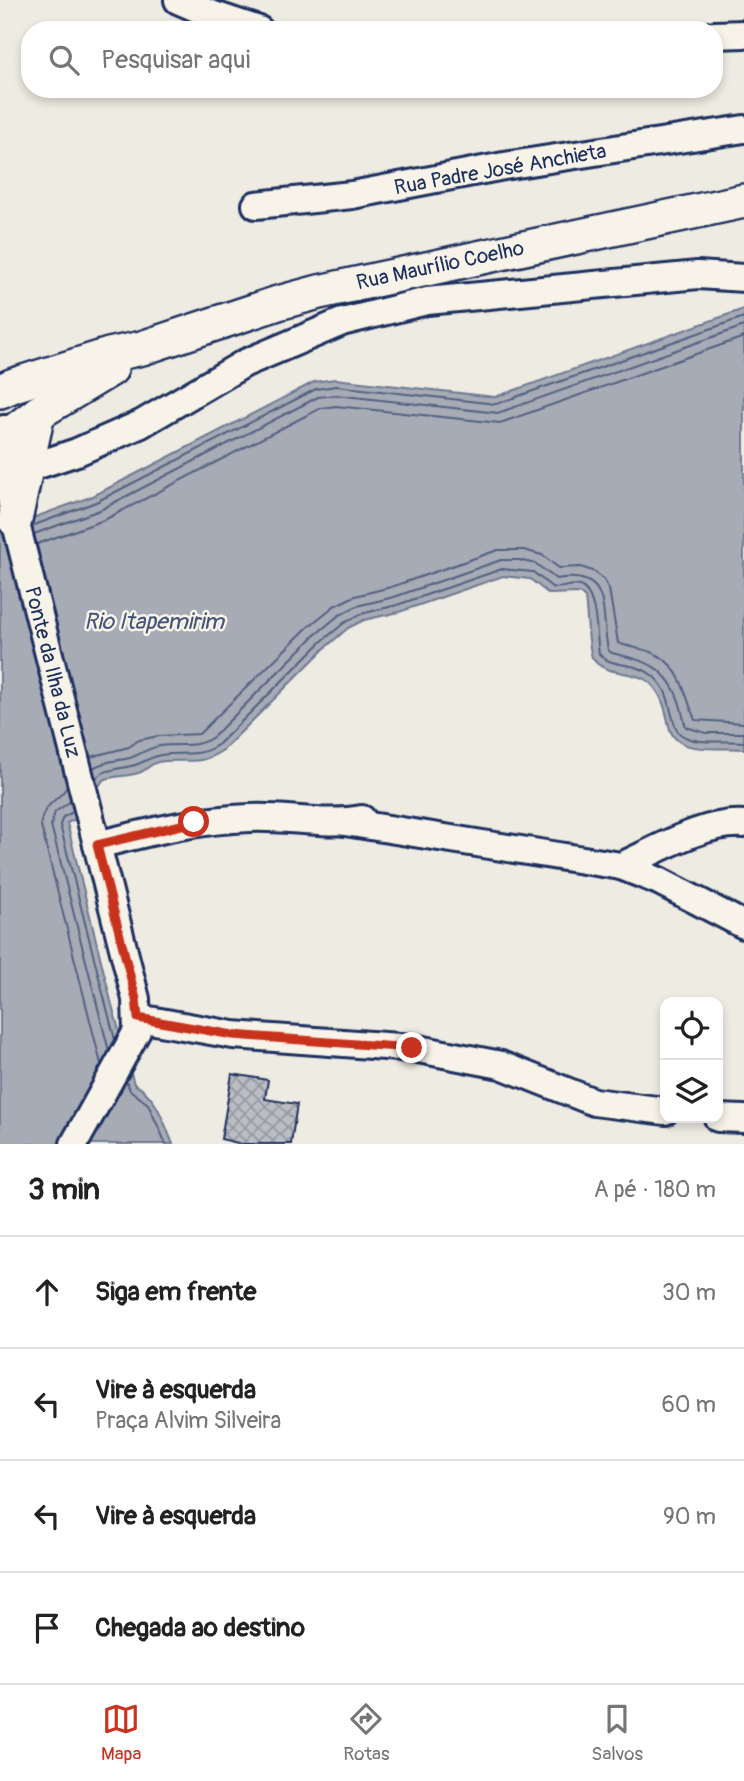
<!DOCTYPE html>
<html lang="pt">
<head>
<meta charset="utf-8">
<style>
	body { margin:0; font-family:Pangolin,sans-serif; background:#f2f2f2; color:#222 }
	.controls { position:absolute; right:21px; bottom:21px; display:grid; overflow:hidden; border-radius:14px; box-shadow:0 4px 10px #0003 }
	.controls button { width:63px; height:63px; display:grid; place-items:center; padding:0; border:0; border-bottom:2px solid #e0e0e0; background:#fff; color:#222; font:35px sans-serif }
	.stop { position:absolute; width:21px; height:21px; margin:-16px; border:5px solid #c8321e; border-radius:50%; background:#fff }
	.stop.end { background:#c8321e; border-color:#fff; box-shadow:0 2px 7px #0008 }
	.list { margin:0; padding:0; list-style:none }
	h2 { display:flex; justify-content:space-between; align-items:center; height:91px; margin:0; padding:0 28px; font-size:30px }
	h2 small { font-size:23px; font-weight:400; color:#767676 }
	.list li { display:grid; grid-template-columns:46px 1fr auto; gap:21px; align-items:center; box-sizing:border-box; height:112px; padding:0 28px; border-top:2px solid #e0e0e0 }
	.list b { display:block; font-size:26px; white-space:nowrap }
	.list p { margin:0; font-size:23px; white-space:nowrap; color:#767676 }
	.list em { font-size:23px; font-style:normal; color:#767676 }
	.icon { flex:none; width:38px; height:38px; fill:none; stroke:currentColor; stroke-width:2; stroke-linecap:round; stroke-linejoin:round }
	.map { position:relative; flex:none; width:744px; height:1144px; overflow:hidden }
	.search { position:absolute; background:#fff; box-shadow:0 4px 10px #0003; left:21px; right:21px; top:21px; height:77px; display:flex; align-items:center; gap:18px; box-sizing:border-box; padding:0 24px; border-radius:28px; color:#767676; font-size:26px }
	.sheet { height:539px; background:#fff }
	nav { display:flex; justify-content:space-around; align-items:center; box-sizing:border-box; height:98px; border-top:2px solid #e0e0e0; background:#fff; font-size:19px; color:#767676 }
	nav a { display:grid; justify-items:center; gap:4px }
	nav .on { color:#c8321e }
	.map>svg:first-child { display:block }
</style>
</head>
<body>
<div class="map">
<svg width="744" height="1144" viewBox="0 0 744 1144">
	<defs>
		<pattern id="building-cross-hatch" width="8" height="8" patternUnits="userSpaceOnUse" patternTransform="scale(1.75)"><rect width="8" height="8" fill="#babdc2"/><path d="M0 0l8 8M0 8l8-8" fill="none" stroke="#969aa1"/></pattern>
	</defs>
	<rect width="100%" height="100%" fill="#eeebe2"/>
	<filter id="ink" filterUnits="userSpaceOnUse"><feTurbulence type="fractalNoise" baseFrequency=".0143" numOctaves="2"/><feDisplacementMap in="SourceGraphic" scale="14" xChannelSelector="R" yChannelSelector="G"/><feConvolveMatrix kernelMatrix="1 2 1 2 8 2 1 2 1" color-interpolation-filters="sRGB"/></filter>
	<g filter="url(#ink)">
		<path fill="#a6abb5" stroke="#6e7992" stroke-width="2" d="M744,309V749C720,746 676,757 669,726C666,712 663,697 653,686C639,668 603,678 592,657C588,647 587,611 585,598L579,593L549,594L530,579L503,576L399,612L364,620L348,628L326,647L223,750C199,766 191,759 165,761C151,762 151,767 141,772C129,777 115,775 103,780L78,818L67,823L112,1005L134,1084C157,1096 163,1121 173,1144H0V530L93,496L314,382L335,379L495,397Z"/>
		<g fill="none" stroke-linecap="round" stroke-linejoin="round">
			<g stroke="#536181" stroke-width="2">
				<polyline points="32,526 96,502 316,389 336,386 496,404 744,317"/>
				<polyline points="34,534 100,510 318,397 336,395 498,413 744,326"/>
				<polyline points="37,544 104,520 321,408 336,406 500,423 744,337"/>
				<path d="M90,757L129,747L139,740L159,736L199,734L308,627L334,606L355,596L391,587L498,550H524L542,555L559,568L581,567L595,572L604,580L609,589L618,643C628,647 640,648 651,652C681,663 685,695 695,720L744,723"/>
				<path d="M93,768C104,761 117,761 130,758C140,755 147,748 160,746C180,743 196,749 213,737L315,635L338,616L357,606L394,597L501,560H519L536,564L556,579C613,570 600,610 608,650L612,653C645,661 666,665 679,701C682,709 683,719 686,727L706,733H744"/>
				<path d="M96,778C104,769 119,769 131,766C142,764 149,757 161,755C184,751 197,759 219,744L321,642L344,623L361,614L397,605L502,569L533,572L553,588C562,589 571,583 580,586C598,593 596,637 599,654C612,668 634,662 649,673C673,690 667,709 677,730C679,735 685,737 690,739C707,744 726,740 744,742"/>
				<path d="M67,787C57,802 41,805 41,826L101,1064"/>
				<polyline points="71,801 55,812 51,825 109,1051"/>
				<polyline points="73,812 63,817 60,825 115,1040"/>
				<polyline points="126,1081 130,1090 148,1104 166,1144"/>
			</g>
		</g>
		<polygon fill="url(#building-cross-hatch)" stroke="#1b2f5e" stroke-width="2" points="232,1074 268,1080 265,1099 297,1104 291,1144 242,1144 221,1139"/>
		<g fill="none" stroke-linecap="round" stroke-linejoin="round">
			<defs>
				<g id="minor">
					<polyline points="178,0 208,13 259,30"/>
					<polyline points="714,35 744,34"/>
					<polyline points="256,205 352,195 504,166 744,129"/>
					<polyline points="4,429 7,476 15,520 136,999 137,1031 74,1144"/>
					<polyline points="26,469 77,452 141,424 245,363 342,322 427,301 698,275 744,278"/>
					<polyline points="345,822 621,866 659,881 744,925"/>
					<path d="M97,845C150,832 195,820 250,818C287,816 325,826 362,819"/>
					<path d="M621,866C657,850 704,821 744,824"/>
					<polyline points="138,1018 233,1035 413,1048 501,1065 594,1102 665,1111"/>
					<polyline points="718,1118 744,1119"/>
				</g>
				<g id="major">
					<polyline points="0,391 14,385 109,355 142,348 278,303 319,292 744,201"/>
					<polyline points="0,442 38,413 111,369"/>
					<polyline points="15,520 38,413"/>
				</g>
			</defs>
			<use href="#minor" stroke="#1b2f5e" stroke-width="32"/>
			<use href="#major" stroke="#1b2f5e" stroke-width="38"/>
			<use href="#minor" stroke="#f7f3e8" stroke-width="26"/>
			<use href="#major" stroke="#f7f3e8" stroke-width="33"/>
		</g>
	</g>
	<g fill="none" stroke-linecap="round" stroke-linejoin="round" filter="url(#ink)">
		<polyline stroke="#c8321e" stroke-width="9" points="194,822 97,845 136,999 138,1018 233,1035 412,1048"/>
	</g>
	<g text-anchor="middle" stroke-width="5" stroke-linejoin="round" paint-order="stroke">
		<g font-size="21" fill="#1b2f5e" stroke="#f7f3e8">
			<text transform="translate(500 169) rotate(-10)" y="7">Rua Padre José Anchieta</text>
			<text transform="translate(440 265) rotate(-12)" y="7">Rua Maurílio Coelho</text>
			<text transform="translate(53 672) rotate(76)" y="7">Ponte da Ilha da Luz</text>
		</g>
		<g font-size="23" font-style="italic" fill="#455478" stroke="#f7f3e8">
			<text x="154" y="629">Rio Itapemirim</text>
		</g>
	</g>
</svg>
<div class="controls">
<button><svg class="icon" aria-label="locate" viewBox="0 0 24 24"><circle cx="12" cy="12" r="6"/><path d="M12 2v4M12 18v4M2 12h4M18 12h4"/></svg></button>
<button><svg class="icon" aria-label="layers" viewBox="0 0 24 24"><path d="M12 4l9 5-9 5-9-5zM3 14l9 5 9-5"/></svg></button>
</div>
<div class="stop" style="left:194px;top:822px"></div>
<div class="stop end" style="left:412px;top:1048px"></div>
<div class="search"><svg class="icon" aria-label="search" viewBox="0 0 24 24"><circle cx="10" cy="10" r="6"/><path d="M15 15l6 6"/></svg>Pesquisar aqui</div>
</div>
<section class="sheet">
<h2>3 min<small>A pé · 180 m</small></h2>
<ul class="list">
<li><svg class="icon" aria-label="ahead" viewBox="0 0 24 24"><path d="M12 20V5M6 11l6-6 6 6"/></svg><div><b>Siga em frente</b></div><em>30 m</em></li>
<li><svg class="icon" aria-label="left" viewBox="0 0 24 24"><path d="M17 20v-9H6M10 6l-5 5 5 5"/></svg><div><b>Vire à esquerda</b><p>Praça Alvim Silveira</p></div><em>60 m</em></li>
<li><svg class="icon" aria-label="left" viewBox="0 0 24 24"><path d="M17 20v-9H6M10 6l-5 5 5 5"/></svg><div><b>Vire à esquerda</b></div><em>90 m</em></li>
<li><svg class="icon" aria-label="arrive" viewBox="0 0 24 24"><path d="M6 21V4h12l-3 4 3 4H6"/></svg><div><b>Chegada ao destino</b></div></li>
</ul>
</section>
<nav>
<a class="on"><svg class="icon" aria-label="map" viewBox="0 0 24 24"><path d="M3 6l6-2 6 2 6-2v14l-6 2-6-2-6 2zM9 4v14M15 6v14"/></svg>Mapa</a>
<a><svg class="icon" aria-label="directions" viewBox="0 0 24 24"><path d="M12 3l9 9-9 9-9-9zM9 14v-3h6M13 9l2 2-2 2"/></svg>Rotas</a>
<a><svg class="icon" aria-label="saved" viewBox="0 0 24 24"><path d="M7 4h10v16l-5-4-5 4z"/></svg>Salvos</a>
</nav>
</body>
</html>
